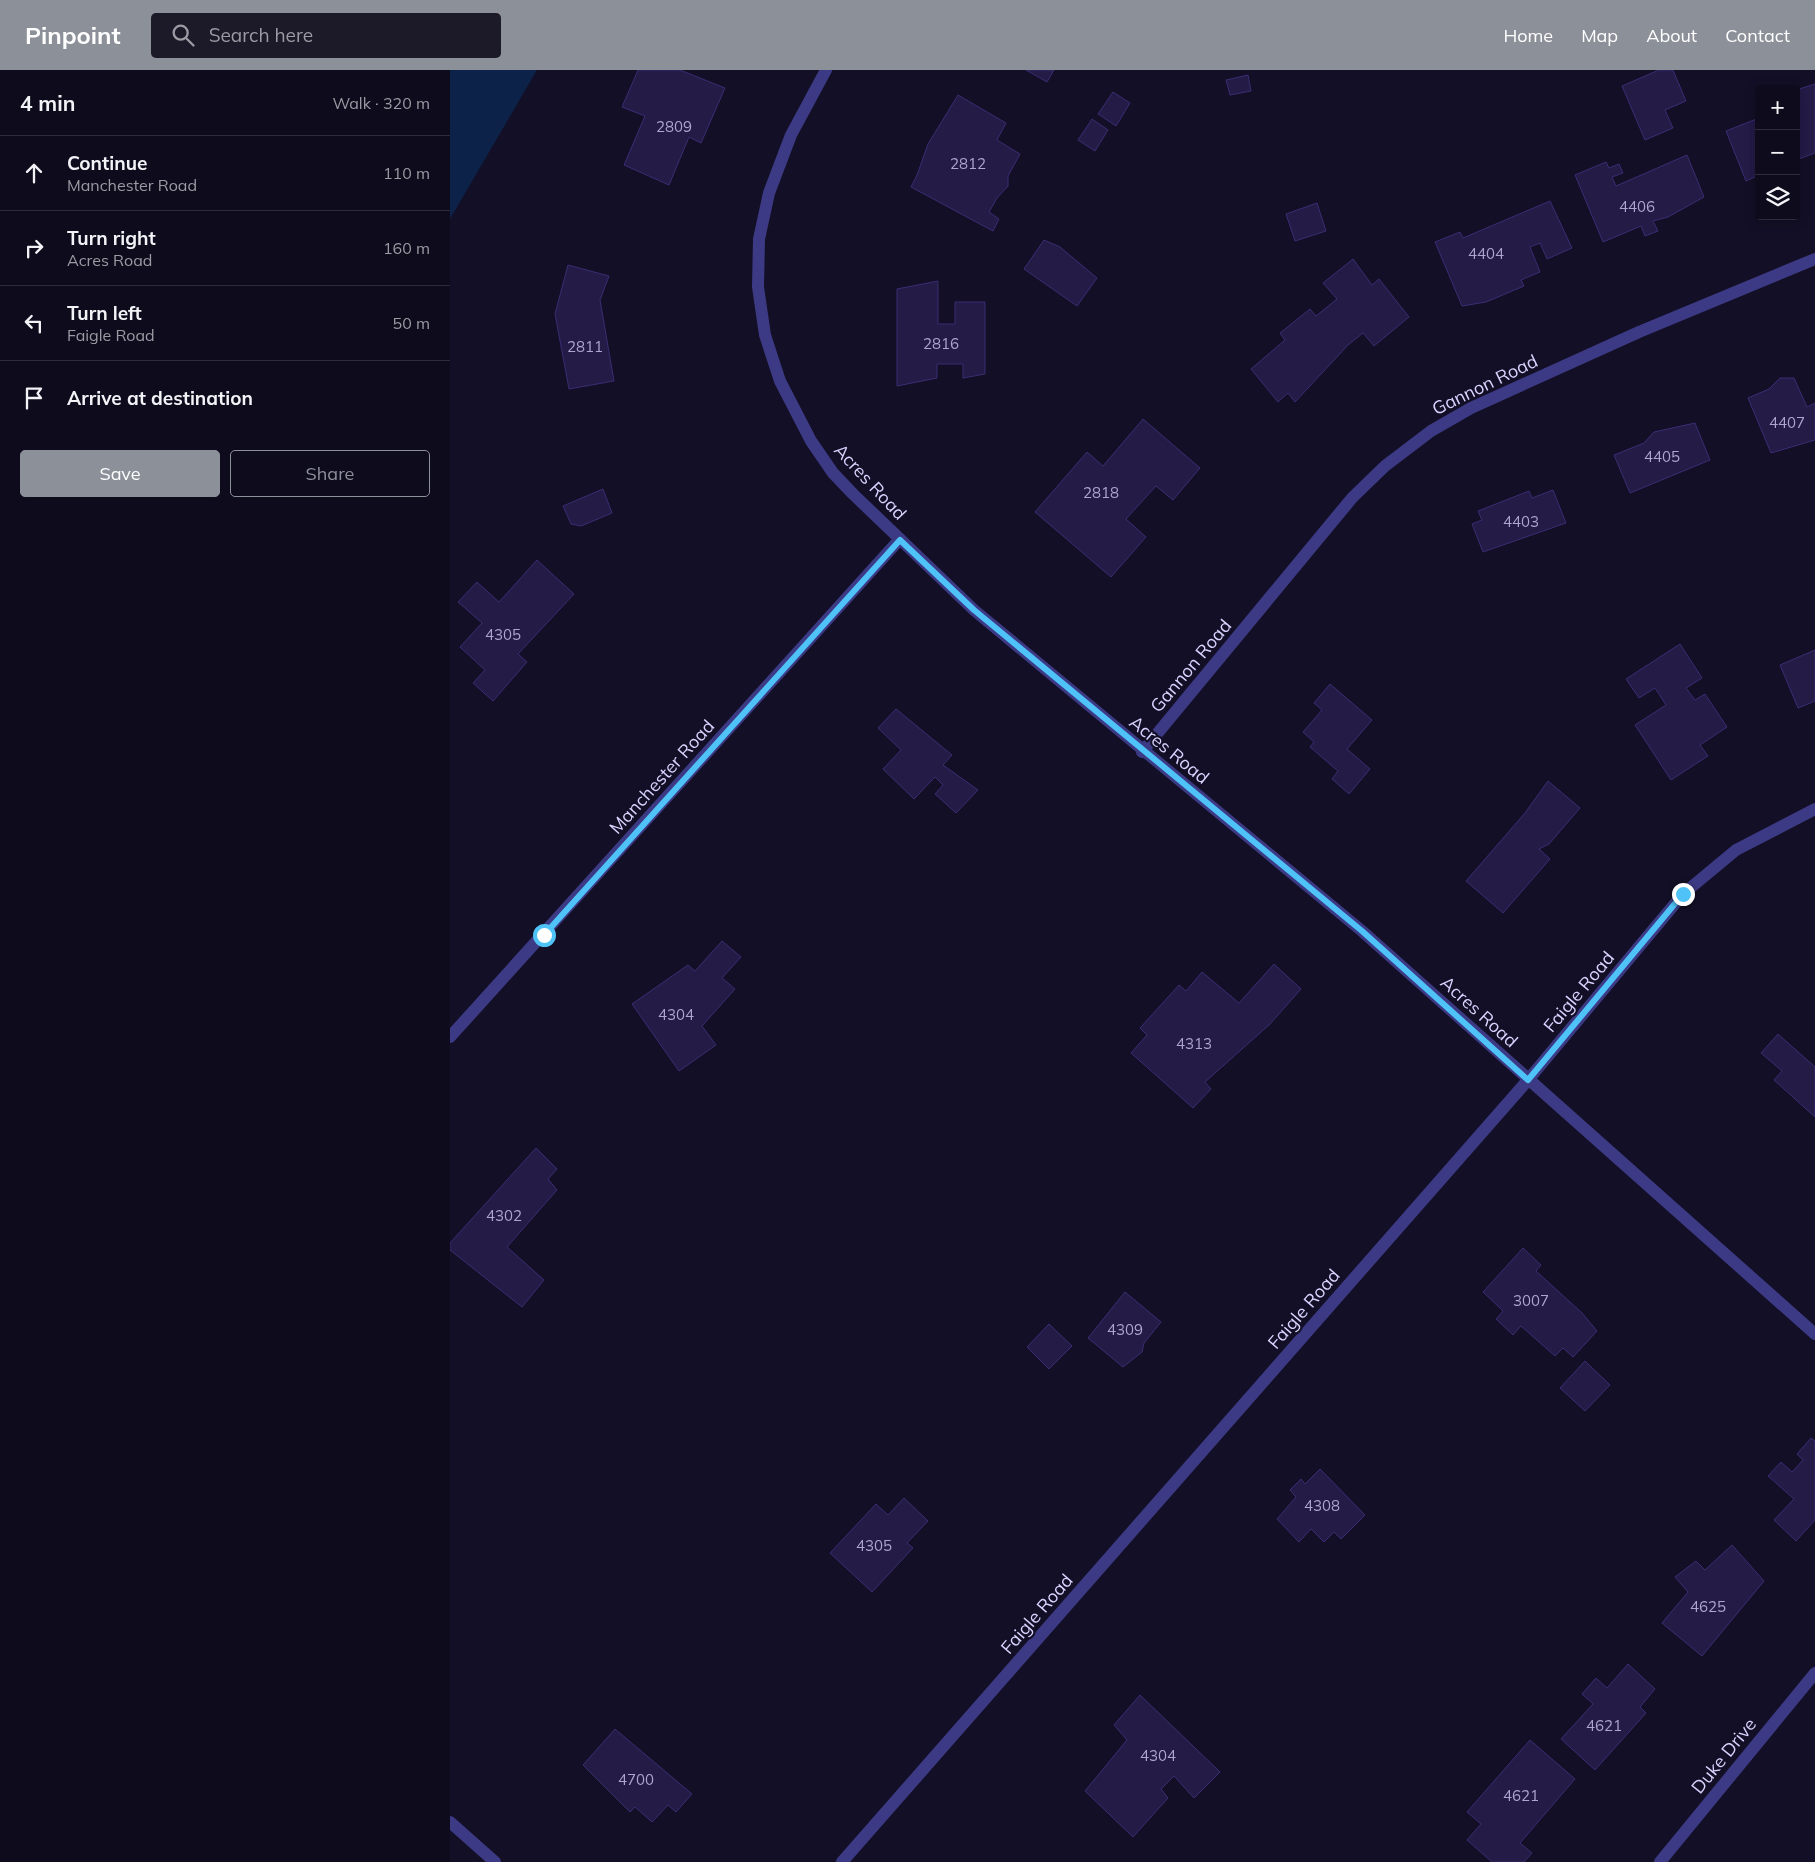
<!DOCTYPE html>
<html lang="en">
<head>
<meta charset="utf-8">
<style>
	body { margin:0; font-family:Mulish,sans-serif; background:#1c1929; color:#f1f3f6 }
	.controls { position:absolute; right:15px; top:15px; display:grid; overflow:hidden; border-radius:5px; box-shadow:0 2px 12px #0003 }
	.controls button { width:45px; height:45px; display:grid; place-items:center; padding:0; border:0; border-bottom:1px solid #2e2b3b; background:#0e0b1c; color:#f1f3f6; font:25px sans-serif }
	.stop { position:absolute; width:15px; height:15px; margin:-11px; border:4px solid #4fc3f7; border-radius:50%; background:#fff }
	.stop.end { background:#4fc3f7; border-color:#fff; box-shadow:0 1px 5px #0008 }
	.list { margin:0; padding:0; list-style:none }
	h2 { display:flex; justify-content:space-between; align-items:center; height:65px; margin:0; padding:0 20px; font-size:21px }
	h2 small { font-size:16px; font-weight:400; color:#9b9ba3 }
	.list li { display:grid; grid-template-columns:32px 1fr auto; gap:15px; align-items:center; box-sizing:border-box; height:75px; padding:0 20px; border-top:1px solid #2e2b3b }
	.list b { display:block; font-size:19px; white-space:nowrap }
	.list p { margin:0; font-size:16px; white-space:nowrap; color:#9b9ba3 }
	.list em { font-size:16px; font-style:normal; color:#9b9ba3 }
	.actions { display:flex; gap:10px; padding:15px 20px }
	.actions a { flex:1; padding:11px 0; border:1px solid #8c9099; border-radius:5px; text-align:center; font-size:18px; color:#8c9099 }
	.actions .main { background:#8c9099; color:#fff }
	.icon { flex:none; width:28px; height:28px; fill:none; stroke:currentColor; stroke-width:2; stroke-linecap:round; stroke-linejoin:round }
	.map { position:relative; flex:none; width:1365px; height:1792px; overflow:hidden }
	header { display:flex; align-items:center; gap:30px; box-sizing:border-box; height:70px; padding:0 25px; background:#8c9099; color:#fff }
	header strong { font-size:24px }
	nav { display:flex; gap:28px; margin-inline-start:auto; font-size:18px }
	.search { width:350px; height:45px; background:#1c1929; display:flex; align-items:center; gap:12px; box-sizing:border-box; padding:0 18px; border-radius:5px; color:#9b9ba3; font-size:19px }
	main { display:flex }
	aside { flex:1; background:#0e0b1c }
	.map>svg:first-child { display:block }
</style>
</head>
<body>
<header>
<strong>Pinpoint</strong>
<div class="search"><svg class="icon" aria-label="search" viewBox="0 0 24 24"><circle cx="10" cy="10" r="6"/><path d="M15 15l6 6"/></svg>Search here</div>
<nav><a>Home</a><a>Map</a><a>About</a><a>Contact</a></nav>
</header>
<main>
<aside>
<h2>4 min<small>Walk · 320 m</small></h2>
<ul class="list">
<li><svg class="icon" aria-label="ahead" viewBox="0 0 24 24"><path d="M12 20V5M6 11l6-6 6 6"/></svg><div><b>Continue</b><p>Manchester Road</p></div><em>110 m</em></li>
<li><svg class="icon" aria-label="right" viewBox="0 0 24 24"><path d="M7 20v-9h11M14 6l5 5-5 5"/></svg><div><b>Turn right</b><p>Acres Road</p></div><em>160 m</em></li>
<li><svg class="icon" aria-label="left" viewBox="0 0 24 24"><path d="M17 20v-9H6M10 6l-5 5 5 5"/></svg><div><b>Turn left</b><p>Faigle Road</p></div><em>50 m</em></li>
<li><svg class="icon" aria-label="arrive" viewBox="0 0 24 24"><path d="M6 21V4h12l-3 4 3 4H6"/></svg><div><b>Arrive at destination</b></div></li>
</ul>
<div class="actions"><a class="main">Save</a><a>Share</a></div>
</aside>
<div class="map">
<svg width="1365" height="1792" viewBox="0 0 1365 1792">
	<rect width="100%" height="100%" fill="#130f26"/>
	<polygon fill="#0c2248" points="0,0 87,0 0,149"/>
	<g fill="#241b47" stroke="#3b2d73">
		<polygon points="188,0 230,0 275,18 251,73 239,67 219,115 174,95 195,46 172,37"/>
		<polygon points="576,0 604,0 597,12"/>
		<polygon points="1209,0 1223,0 1236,31 1215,40 1223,58 1195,70 1172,16"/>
		<polygon points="798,5 801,21 780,25 776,10"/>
		<polygon points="1365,14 1365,83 1346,90 1346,20"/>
		<polygon points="663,22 680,33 666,56 648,44"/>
		<polygon points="508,25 556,53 547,70 570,84 558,106 558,116 547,128 539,142 549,149 543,161 461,117 467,105 478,74"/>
		<polygon points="1309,48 1309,105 1296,111 1276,61"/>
		<polygon points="642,49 658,60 645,81 628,70"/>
		<polygon points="1237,85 1254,127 1218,147 1203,151 1208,161 1195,166 1191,156 1153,172 1125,105 1156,92 1159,98 1169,94 1173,103 1162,107 1166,116"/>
		<polygon points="1100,131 1122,178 1097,189 1090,173 1080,177 1090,202 1071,210 1074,216 1036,232 1012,236 985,172 1010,162 1013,168"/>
		<polygon points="867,133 876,161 845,171 836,144"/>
		<polygon points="594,170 610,177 647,208 627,236 574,199"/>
		<polygon points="903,189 922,215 929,209 959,247 924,276 913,263 898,275 845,332 838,323 828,332 801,299 835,270 830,263 860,239 866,246 887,229 873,213"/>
		<polygon points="118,195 159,206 150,230 164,311 119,319 105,244"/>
		<polygon points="488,211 488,254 505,254 505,232 535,232 535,304 513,308 513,294 487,294 487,308 447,316 447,219"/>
		<polygon points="1330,308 1344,308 1357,337 1365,333 1365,370 1321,383 1298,328 1319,319"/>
		<polygon points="693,349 750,398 723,430 706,416 676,449 696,467 661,507 585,442 637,382 653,396"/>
		<polygon points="1245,353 1260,390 1180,423 1164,385 1194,373 1204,362"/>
		<polygon points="153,419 162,443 131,456 121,454 113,436"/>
		<polygon points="1103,420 1116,453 1033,482 1022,454 1032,450 1028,441 1079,421 1082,428"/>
		<polygon points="87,490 124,524 68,584 77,592 43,631 23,613 35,600 10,577 32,553 8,532 27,512 49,532"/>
		<polygon points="1230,574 1252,608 1236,618 1245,630 1255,624 1277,657 1250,675 1258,686 1221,710 1185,655 1216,635 1205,618 1189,628 1176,609"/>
		<polygon points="1365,580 1365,631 1348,638 1330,595"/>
		<polygon points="880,614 922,650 897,679 920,699 899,724 882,709 888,701 860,677 864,672 853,662 872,640 864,633"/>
		<polygon points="446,639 502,685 493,695 528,720 506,743 485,724 493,715 485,707 464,729 433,699 451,680 428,658"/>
		<polygon points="1098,711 1130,738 1099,774 1089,779 1100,789 1053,843 1016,811 1075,743"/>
		<polygon points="272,871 291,887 272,908 285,919 252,956 266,975 229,1001 182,934 238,895 245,901"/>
		<polygon points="824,894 851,919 820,954 755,1012 761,1019 743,1038 681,983 697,965 690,958 729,915 736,921 752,902 789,933"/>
		<polygon points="1328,964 1365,997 1365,1047 1324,1010 1332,1001 1311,983"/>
		<polygon points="86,1078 107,1099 98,1109 107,1120 57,1177 94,1210 72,1237 0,1180 0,1173"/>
		<polygon points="1073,1178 1091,1195 1086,1201 1132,1243 1147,1261 1123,1287 1113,1278 1105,1286 1071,1256 1063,1265 1046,1249 1053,1241 1033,1222"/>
		<polygon points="675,1222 711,1252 694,1273 692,1282 673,1297 638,1268"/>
		<polygon points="599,1254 622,1276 599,1299 577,1277"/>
		<polygon points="1135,1291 1160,1315 1135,1341 1110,1318"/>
		<polygon points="1361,1368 1365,1371 1365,1450 1346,1471 1324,1450 1344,1429 1318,1406 1331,1392 1342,1402 1353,1390 1347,1384"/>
		<polygon points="870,1399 915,1445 891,1469 884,1462 874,1472 861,1459 849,1472 827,1449 846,1427 840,1420 851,1409 855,1414"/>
		<polygon points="454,1428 478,1451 457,1473 463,1478 422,1522 380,1483 426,1434 438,1445"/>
		<polygon points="1282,1475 1314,1511 1252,1586 1212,1553 1238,1522 1225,1507 1246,1491 1255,1500"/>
		<polygon points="1178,1594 1205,1619 1190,1637 1196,1643 1145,1700 1111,1669 1143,1634 1132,1624 1146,1608 1157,1618"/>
		<polygon points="690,1625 770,1702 744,1728 724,1706 711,1719 718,1728 683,1767 635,1721 677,1670 664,1655"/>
		<polygon points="165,1659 242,1724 226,1742 218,1735 202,1752 185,1737 180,1742 133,1695"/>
		<polygon points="1080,1670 1125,1709 1070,1773 1082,1783 1074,1792 1042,1792 1017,1770 1031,1754 1017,1742"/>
	</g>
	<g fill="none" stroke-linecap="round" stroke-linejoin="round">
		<g stroke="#3d3a85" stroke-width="12">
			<polyline points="376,0 341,65 319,123 309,169 308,217 315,265 330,311 361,371 383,403 403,424 524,540 912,861 1365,1264"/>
			<polyline points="692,682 902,428 935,396 981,361 1021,338 1189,262 1365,189"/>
			<polyline points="0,967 450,469"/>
			<polyline points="0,1752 45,1792"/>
			<polyline points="392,1792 1078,1010 1233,824 1286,780 1365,739"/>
			<polyline points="1210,1792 1365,1603"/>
		</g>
	</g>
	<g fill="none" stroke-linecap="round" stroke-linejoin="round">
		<polyline stroke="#4fc3f7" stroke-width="6" points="94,865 450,470 524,540 912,861 1078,1010 1233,824"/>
	</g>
	<g text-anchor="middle" stroke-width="4.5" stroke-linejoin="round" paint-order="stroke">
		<g font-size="15" fill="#aca6d1">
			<text x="224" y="62">2809</text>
			<text x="518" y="99">2812</text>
			<text x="1187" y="142">4406</text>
			<text x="1036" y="189">4404</text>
			<text x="491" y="279">2816</text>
			<text x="135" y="282">2811</text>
			<text x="1337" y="358">4407</text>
			<text x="1212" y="392">4405</text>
			<text x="651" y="428">2818</text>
			<text x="1071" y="457">4403</text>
			<text x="53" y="570">4305</text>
			<text x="226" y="950">4304</text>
			<text x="744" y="979">4313</text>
			<text x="54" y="1151">4302</text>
			<text x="1081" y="1236">3007</text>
			<text x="675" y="1265">4309</text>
			<text x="872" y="1441">4308</text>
			<text x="424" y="1481">4305</text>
			<text x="1258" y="1542">4625</text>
			<text x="1154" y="1661">4621</text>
			<text x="708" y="1691">4304</text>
			<text x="186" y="1715">4700</text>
			<text x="1071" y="1731">4621</text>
		</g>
		<g font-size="18" fill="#d9d4ff" stroke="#130f26">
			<text transform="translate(1035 315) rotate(-26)" y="6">Gannon Road</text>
			<text transform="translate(420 412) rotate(47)" y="6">Acres Road</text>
			<text transform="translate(741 596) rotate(-50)" y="6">Gannon Road</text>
			<text transform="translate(719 680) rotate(39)" y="6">Acres Road</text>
			<text transform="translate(212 707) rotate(-48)" y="6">Manchester Road</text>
			<text transform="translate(1129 922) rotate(-50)" y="6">Faigle Road</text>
			<text transform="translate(1029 942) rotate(42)" y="6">Acres Road</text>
			<text transform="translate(854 1239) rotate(-49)" y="6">Faigle Road</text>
			<text transform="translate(587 1544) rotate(-49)" y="6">Faigle Road</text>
			<text transform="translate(1274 1686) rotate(-51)" y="6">Duke Drive</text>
		</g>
	</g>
</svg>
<div class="controls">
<button>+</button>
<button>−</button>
<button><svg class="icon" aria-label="layers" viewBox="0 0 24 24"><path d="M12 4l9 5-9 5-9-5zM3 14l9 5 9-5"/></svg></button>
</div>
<div class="stop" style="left:94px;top:865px"></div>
<div class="stop end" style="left:1233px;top:824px"></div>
</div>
</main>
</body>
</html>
